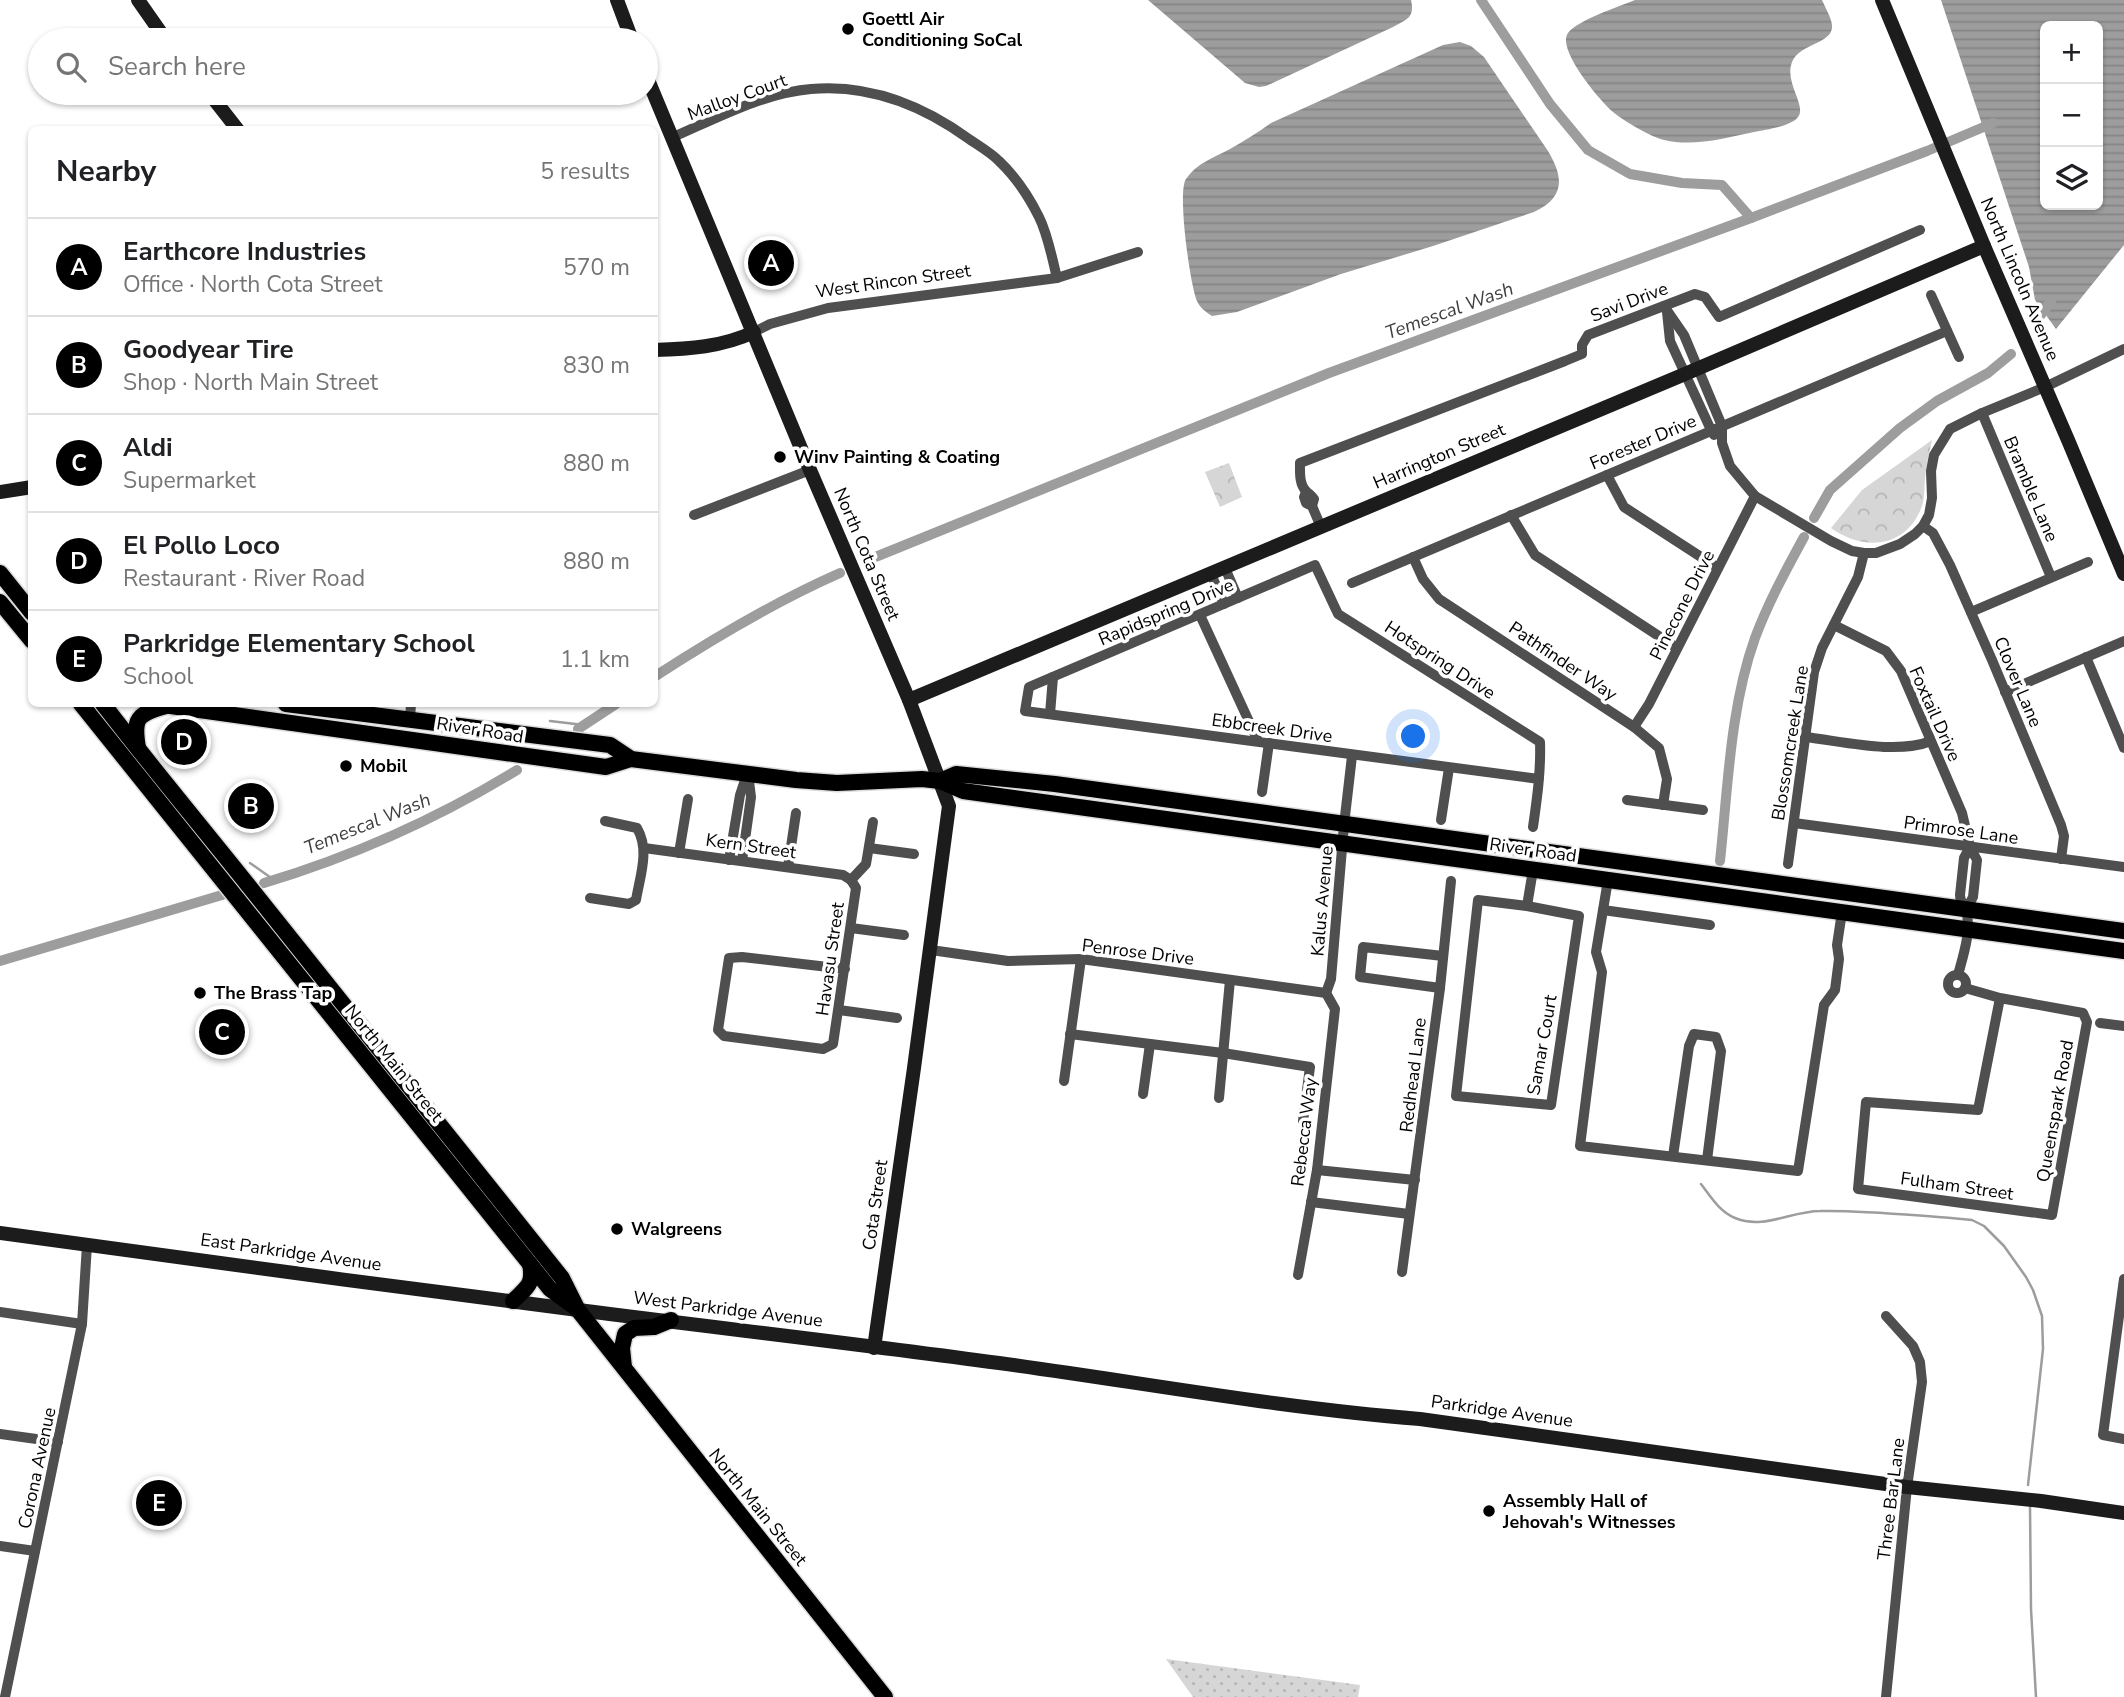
<!DOCTYPE html>
<html lang="en">
<head>
<meta charset="utf-8">
<style>
	body { margin:0; font-family:"Nunito Sans",sans-serif; background:#f2f2f2; color:#202124 }
	.controls { position:absolute; right:21px; top:21px; display:grid; overflow:hidden; border-radius:10px; box-shadow:0 2px 5px #0004 }
	.controls button { width:63px; height:63px; display:grid; place-items:center; padding:0; border:0; border-bottom:2px solid #e0e0e0; background:#fff; color:#202124; font:35px sans-serif }
	.you { position:absolute; left:1414px; top:737px; width:24px; height:24px; margin:-18px; border:5px solid #fff; border-radius:50%; background:#1a73e8; box-shadow:0 0 0 10px #1a73e833 }
	.badge { display:grid; place-items:center; width:46px; height:46px; border-radius:50%; background:#000; color:#fff; font-size:23px; font-weight:700 }
	.pin { position:absolute; translate:-50% -50%; border:4px solid #fff; box-shadow:0 2px 7px #0006 }
	.list { margin:0; padding:0; list-style:none }
	h2 { display:flex; justify-content:space-between; align-items:center; height:91px; margin:0; padding:0 28px; font-size:30px }
	h2 small { font-size:23px; font-weight:400; color:#757577 }
	.list li { display:grid; grid-template-columns:46px 1fr auto; gap:21px; align-items:center; box-sizing:border-box; height:98px; padding:0 28px; border-top:2px solid #e0e0e0 }
	.list b { display:block; font-size:26px; white-space:nowrap }
	.list p { margin:0; font-size:23px; white-space:nowrap; color:#757577 }
	.list em { font-size:23px; font-style:normal; color:#757577 }
	.icon { flex:none; width:38px; height:38px; fill:none; stroke:currentColor; stroke-width:2; stroke-linecap:round; stroke-linejoin:round }
	.map { position:relative; flex:none; width:2124px; height:1697px; overflow:hidden }
	.search { position:absolute; background:#fff; box-shadow:0 2px 5px #0004; left:28px; top:28px; width:630px; height:77px; display:flex; align-items:center; gap:18px; box-sizing:border-box; padding:0 24px; border-radius:38px; color:#757577; font-size:26px }
	.panel { position:absolute; background:#fff; box-shadow:0 2px 5px #0004; left:28px; top:126px; width:630px; height:581px; border-radius:10px }
	.map>svg:first-child { display:block }
</style>
</head>
<body>
<div class="map">
<svg width="2124" height="1697" viewBox="0 0 2124 1697">
	<defs>
		<pattern id="grass-dots" width="8" height="8" patternUnits="userSpaceOnUse" patternTransform="scale(1.75)"><rect width="8" height="8" fill="#d6d6d6"/><path d="M2 2h.1M6 6h.1" fill="none" stroke="#b6b6b6" stroke-width="1.8" stroke-linecap="round"/></pattern>
		<pattern id="park-crowns" width="20" height="18" patternUnits="userSpaceOnUse" patternTransform="scale(1.75)"><rect width="20" height="18" fill="#d6d6d6"/><path d="M2 6a3 3 0 1 1 6 0M12 15a3 3 0 1 1 6 0" fill="none" stroke="#b6b6b6"/></pattern>
		<pattern id="water-rules" width="6" height="5" patternUnits="userSpaceOnUse" patternTransform="scale(1.75)"><rect width="6" height="5" fill="#9d9d9d"/><path d="M0 2.5h6" fill="none" stroke="#858585"/></pattern>
	</defs>
	<rect width="100%" height="100%" fill="#fff"/>
	<polygon fill="url(#grass-dots)" points="1166,1659 1360,1685 1358,1697 1193,1697"/>
	<g fill="url(#park-crowns)">
		<path d="M1932,440C1929,453 1926,466 1925,479C1924,488 1925,497 1922,506C1907,548 1864,552 1831,528L1862,490Z"/>
		<polygon points="1229,463 1242,497 1220,507 1205,472"/>
	</g>
	<g fill="url(#water-rules)" fill-rule="evenodd">
		<path d="M1148,0H1411C1415,18 1407,19 1393,27L1266,86L1259,87L1245,83Z"/>
		<path d="M1635,0H1822C1825,7 1831,17 1832,25C1834,44 1800,43 1792,62C1784,83 1807,105 1798,117C1792,126 1765,130 1754,132C1725,138 1694,147 1664,140C1651,137 1624,121 1613,112C1600,101 1556,49 1568,33C1576,21 1620,6 1635,0Z"/>
		<path d="M1941,0H2124V245L2056,329L2035,300L2029,267ZM2045,26H2098V205H2045Z"/>
		<path d="M1460,42L1471,46L1484,57L1548,151C1564,178 1565,197 1534,212L1433,246L1341,274L1237,312L1212,316C1206,312 1200,308 1197,301C1190,285 1177,191 1186,179C1197,163 1213,158 1230,149C1244,141 1257,133 1271,123L1443,45Z"/>
	</g>
	<g fill="none" stroke-linecap="round" stroke-linejoin="round">
		<g stroke="#9d9d9d" stroke-width="2.5">
			<polyline points="550,721 584,725"/>
			<polyline points="250,863 274,880"/>
			<path d="M1701,1184C1711,1197 1719,1211 1735,1218C1764,1230 1791,1211 1820,1211C1863,1210 1908,1215 1951,1218L1972,1220L1984,1226L2004,1246L2026,1277L2033,1290L2042,1316L2043,1349L2028,1485"/>
			<polyline points="2030,1506 2031,1609 2036,1697"/>
		</g>
		<g stroke="#9d9d9d" stroke-width="10">
			<polyline points="1481,0 1550,104 1588,150 1630,174 1682,183 1722,185 1751,218"/>
			<polyline points="2037,320 2051,301"/>
			<polyline points="1814,518 1830,490 1900,428 1937,401 1988,373 2011,354"/>
			<polyline points="868,560 1329,373 1751,218 1927,151 1993,123"/>
			<path d="M654,677C714,638 774,602 840,573"/>
			<polyline points="578,729 616,704"/>
			<path d="M1720,861C1728,787 1730,708 1755,638C1768,603 1786,570 1804,537"/>
			<path d="M264,883C354,856 437,819 517,770"/>
			<polyline points="0,961 222,895"/>
		</g>
		<defs>
			<g id="primary">
				<polyline points="0,573 32,613"/>
				<polyline points="0,602 32,641"/>
				<polyline points="81,704 550,1289 576,1308"/>
				<path d="M103,704C150,765 200,825 248,885C353,1016 458,1147 562,1278L578,1310L885,1697"/>
				<polyline points="156,704 606,767 631,759"/>
				<polyline points="286,704 610,745 631,759 796,780 837,783 922,779 940,781 963,791 2124,951"/>
				<path d="M138,748C133,718 137,714 166,706"/>
				<polyline points="940,781 956,774 1055,784 2124,931"/>
				<path d="M513,1301C527,1287 534,1285 530,1264"/>
				<polyline points="624,1367 622,1348 625,1334 634,1328 654,1327 671,1320"/>
			</g>
		</defs>
		<use href="#primary" stroke="#dbdbdb" stroke-width="19"/>
		<g stroke="#4f4f4f" stroke-width="10">
			<path d="M671,138C715,119 763,93 811,89C869,84 922,105 969,139C979,146 990,152 999,161C1015,176 1029,197 1039,217C1048,235 1052,258 1057,278"/>
			<polyline points="1931,295 1959,357"/>
			<polyline points="1664,306 1684,335 1722,426 1722,443 1730,466 1755,496 1831,541 1852,551 1864,553 1876,553 1900,544 1915,534 1923,526 1929,515 1932,498 1931,471 1934,455 1950,429 1982,413 2045,387 2124,349"/>
			<polyline points="1667,312 1670,341 1711,430 1714,435"/>
			<polyline points="754,332 770,324 828,308 1057,278 1138,252"/>
			<polyline points="1982,413 2051,577"/>
			<polyline points="1607,475 1624,507 1718,568"/>
			<polyline points="1306,492 1304,497 1306,503 1312,506 1321,527"/>
			<path d="M1312,506L1314,499C1312,496 1309,494 1306,491C1299,484 1300,472 1300,463L1565,361L1582,354V345L1588,335L1695,294L1705,297L1719,317L1920,230"/>
			<polyline points="694,515 810,470"/>
			<polyline points="1511,515 1535,555 1677,648"/>
			<polyline points="1923,526 1933,533 1950,565 1992,660 2061,825 2064,836 2061,859"/>
			<polyline points="1413,557 1423,579 1439,599 1634,727 1659,748 1667,779 1663,805"/>
			<polyline points="1225,568 1238,598"/>
			<polyline points="1211,574 1224,604"/>
			<polyline points="1352,583 1947,331"/>
			<polyline points="1971,612 2088,562"/>
			<polyline points="1200,615 1258,741"/>
			<polyline points="1834,625 1886,651 1901,671 1962,813 1970,847 1977,860 1973,897 1966,910"/>
			<polyline points="2086,657 2124,748"/>
			<polyline points="2005,692 2124,641"/>
			<polyline points="1050,714 1053,677"/>
			<polyline points="410,719 411,704"/>
			<polyline points="1634,727 1649,704 1755,496"/>
			<path d="M1805,737C1842,741 1896,755 1931,741"/>
			<polyline points="1262,792 1269,743"/>
			<polyline points="1627,800 1703,810"/>
			<polyline points="1441,820 1449,768"/>
			<polyline points="1794,823 2124,867"/>
			<path d="M1533,827C1537,799 1541,771 1540,742L1338,614L1315,565L1029,687L1025,711C1197,733 1368,758 1539,779"/>
			<polyline points="644,848 843,875 851,880"/>
			<polyline points="869,848 914,854"/>
			<polyline points="679,853 688,799"/>
			<polyline points="729,860 740,795 746,777"/>
			<polyline points="742,861 751,797 748,773"/>
			<polyline points="1788,864 1814,672 1822,648 1858,577 1864,553"/>
			<polyline points="788,867 796,813"/>
			<polyline points="851,880 866,864 873,822"/>
			<polyline points="1608,880 1596,952 1602,972 1580,1146 1798,1171 1824,1005 1835,990 1839,959 1837,945 1842,912"/>
			<path d="M590,898L629,904L636,900C640,876 650,850 637,828L605,821"/>
			<polygon points="1478,900 1527,906 1579,916 1551,1105 1456,1096"/>
			<polyline points="1527,906 1533,870"/>
			<polyline points="1603,910 1710,925"/>
			<polyline points="851,928 904,935"/>
			<polyline points="931,950 1008,961 1081,959 1326,993 1331,979 1344,825 1352,756"/>
			<polyline points="845,969 742,957 729,958 718,1030 724,1036 823,1049 833,1044 856,888 851,880"/>
			<path d="M1958,975C1963,956 1972,930 1966,911C1964,904 1960,902 1960,895L1964,858L1970,847"/>
			<circle cx="1957" cy="984" r="9"/>
			<polyline points="1440,988 1360,977 1363,947 1443,956"/>
			<polyline points="1965,988 2000,998 2083,1013 2087,1022 2052,1215 1858,1189 1866,1102 1978,1110 2000,998"/>
			<polyline points="839,1010 897,1018"/>
			<polyline points="2100,1023 2124,1026"/>
			<polyline points="1070,1034 1223,1053 1310,1067 1303,1121"/>
			<polyline points="1064,1081 1081,959"/>
			<polyline points="1143,1094 1150,1044"/>
			<polyline points="1219,1098 1230,980"/>
			<polyline points="1673,1156 1689,1046 1694,1034 1716,1037 1721,1051 1707,1160"/>
			<polyline points="1317,1170 1415,1180"/>
			<polyline points="1311,1202 1409,1214"/>
			<polyline points="1402,1272 1440,988 1451,881"/>
			<polyline points="1298,1275 1317,1170 1335,1009 1326,993"/>
			<polyline points="2124,1279 2103,1435 2124,1439"/>
			<polyline points="0,1312 82,1324"/>
			<polyline points="0,1434 58,1442"/>
			<polyline points="0,1546 35,1551"/>
			<polyline points="5,1697 82,1324 87,1245"/>
			<polyline points="1886,1697 1907,1487 1922,1382 1920,1362 1913,1346 1886,1316"/>
		</g>
		<g stroke="#1c1c1c" stroke-width="14">
			<polyline points="138,0 166,40"/>
			<polyline points="617,0 632,40"/>
			<polyline points="1882,0 1984,246 2068,440 2124,574"/>
			<polyline points="646,75 810,470 909,700 949,806 914,1068 874,1348"/>
			<polyline points="209,93 238,130"/>
			<path d="M654,350C689,349 722,347 754,332"/>
			<polyline points="0,492 32,487"/>
			<polyline points="909,700 1685,374 1984,246"/>
			<path d="M0,1233C193,1259 385,1286 578,1310C719,1328 859,1344 999,1363C1140,1382 1279,1408 1420,1419L1907,1487L2041,1501L2124,1513"/>
		</g>
		<use href="#primary" stroke="#000" stroke-width="16"/>
	</g>
	<g fill="#000" stroke="#fff" stroke-width="2.5">
		<circle cx="848" cy="29" r="7"/>
		<circle cx="780" cy="457" r="7"/>
		<circle cx="346" cy="766" r="7"/>
		<circle cx="200" cy="993" r="7"/>
		<circle cx="617" cy="1229" r="7"/>
		<circle cx="1489" cy="1511" r="7"/>
	</g>
	<g text-anchor="middle" stroke-width="7" stroke-linejoin="round" paint-order="stroke">
		<g font-size="18" font-weight="bold" fill="#000" stroke="#fff" text-anchor="start">
			<text x="862" y="25">Goettl Air<tspan x="862" dy="21">Conditioning SoCal</tspan></text>
			<text x="794" y="463">Winv Painting &amp; Coating</text>
			<text x="360" y="772">Mobil</text>
			<text x="214" y="999">The Brass Tap</text>
			<text x="631" y="1235">Walgreens</text>
			<text x="1503" y="1507">Assembly Hall of<tspan x="1503" dy="21">Jehovah's Witnesses</tspan></text>
		</g>
		<g font-size="18" fill="#000" stroke="#fff">
			<text transform="translate(737 97) rotate(-20)" y="6">Malloy Court</text>
			<text transform="translate(2020 279) rotate(67)" y="6">North Lincoln Avenue</text>
			<text transform="translate(893 281) rotate(-8)" y="6">West Rincon Street</text>
			<text transform="translate(1629 302) rotate(-21)" y="6">Savi Drive</text>
			<text transform="translate(1643 442) rotate(-23)" y="6">Forester Drive</text>
			<text transform="translate(1439 456) rotate(-23)" y="6">Harrington Street</text>
			<text transform="translate(2031 489) rotate(67)" y="6">Bramble Lane</text>
			<text transform="translate(867 554) rotate(67)" y="6">North Cota Street</text>
			<text transform="translate(1682 605) rotate(-63)" y="6">Pinecone Drive</text>
			<text transform="translate(1166 612) rotate(-23)" y="6">Rapidspring Drive</text>
			<text transform="translate(1440 660) rotate(33)" y="6">Hotspring Drive</text>
			<text transform="translate(1563 661) rotate(34)" y="6">Pathfinder Way</text>
			<text transform="translate(2018 682) rotate(67)" y="6">Clover Lane</text>
			<text transform="translate(1935 714) rotate(66)" y="6">Foxtail Drive</text>
			<text transform="translate(1272 728) rotate(8)" y="6">Ebbcreek Drive</text>
			<text transform="translate(480 730) rotate(9)" y="6">River Road</text>
			<text transform="translate(1790 743) rotate(-81)" y="6">Blossomcreek Lane</text>
			<text transform="translate(1961 830) rotate(8)" y="6">Primrose Lane</text>
			<text transform="translate(751 846) rotate(8)" y="6">Kern Street</text>
			<text transform="translate(1533 850) rotate(8)" y="6">River Road</text>
			<text transform="translate(1322 901) rotate(-85)" y="6">Kalus Avenue</text>
			<text transform="translate(1138 952) rotate(7)" y="6">Penrose Drive</text>
			<text transform="translate(830 959) rotate(-82)" y="6">Havasu Street</text>
			<text transform="translate(1542 1045) rotate(-80)" y="6">Samar Court</text>
			<text transform="translate(394 1063) rotate(51)" y="6">North Main Street</text>
			<text transform="translate(1413 1075) rotate(-83)" y="6">Redhead Lane</text>
			<text transform="translate(2055 1111) rotate(-80)" y="6">Queenspark Road</text>
			<text transform="translate(1304 1132) rotate(-83)" y="6">Rebecca Way</text>
			<text transform="translate(1957 1186) rotate(8)" y="6">Fulham Street</text>
			<text transform="translate(875 1205) rotate(-82)" y="6">Cota Street</text>
			<text transform="translate(291 1252) rotate(8)" y="6">East Parkridge Avenue</text>
			<text transform="translate(728 1309) rotate(7)" y="6">West Parkridge Avenue</text>
			<text transform="translate(1502 1411) rotate(8)" y="6">Parkridge Avenue</text>
			<text transform="translate(37 1468) rotate(-78)" y="6">Corona Avenue</text>
			<text transform="translate(1891 1499) rotate(-83)" y="6">Three Bar Lane</text>
			<text transform="translate(758 1507) rotate(51)" y="6">North Main Street</text>
		</g>
		<g font-size="19" font-style="italic" fill="#3e3e3e" stroke="#fff">
			<text transform="translate(1449 310) rotate(-20)" y="7">Temescal Wash</text>
			<text transform="translate(367 823) rotate(-22)" y="7">Temescal Wash</text>
		</g>
	</g>
</svg>
<div class="controls">
<button>+</button>
<button>−</button>
<button><svg class="icon" aria-label="layers" viewBox="0 0 24 24"><path d="M12 4l9 5-9 5-9-5zM3 14l9 5 9-5"/></svg></button>
</div>
<div class="you"></div>
<div class="pin badge" style="left:771px;top:263px">A</div>
<div class="pin badge" style="left:251px;top:806px">B</div>
<div class="pin badge" style="left:222px;top:1032px">C</div>
<div class="pin badge" style="left:184px;top:742px">D</div>
<div class="pin badge" style="left:159px;top:1503px">E</div>
<div class="search"><svg class="icon" aria-label="search" viewBox="0 0 24 24"><circle cx="10" cy="10" r="6"/><path d="M15 15l6 6"/></svg>Search here</div>
<section class="panel">
<h2>Nearby<small>5 results</small></h2>
<ul class="list">
<li><span class="badge">A</span><div><b>Earthcore Industries</b><p>Office · North Cota Street</p></div><em>570 m</em></li>
<li><span class="badge">B</span><div><b>Goodyear Tire</b><p>Shop · North Main Street</p></div><em>830 m</em></li>
<li><span class="badge">C</span><div><b>Aldi</b><p>Supermarket</p></div><em>880 m</em></li>
<li><span class="badge">D</span><div><b>El Pollo Loco</b><p>Restaurant · River Road</p></div><em>880 m</em></li>
<li><span class="badge">E</span><div><b>Parkridge Elementary School</b><p>School</p></div><em>1.1 km</em></li>
</ul>
</section>
</div>
</body>
</html>
